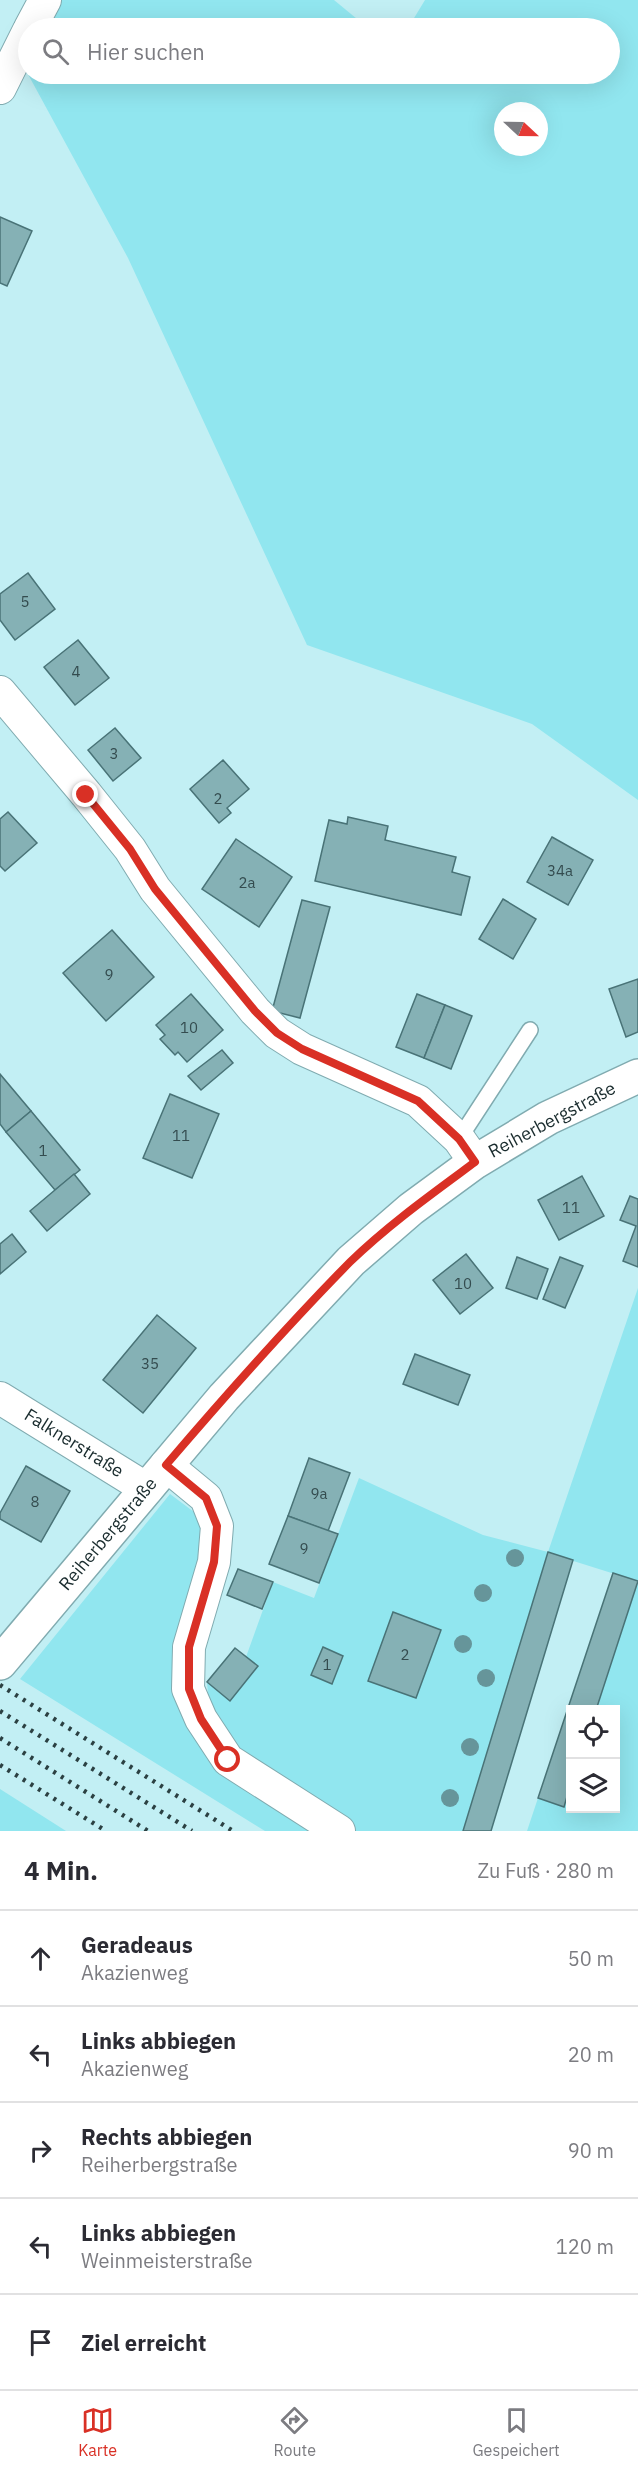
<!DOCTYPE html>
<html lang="de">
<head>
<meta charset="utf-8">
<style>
	body { margin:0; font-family:"IBM Plex Sans",sans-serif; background:#f7f7f7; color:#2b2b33 }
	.controls { position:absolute; right:18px; bottom:18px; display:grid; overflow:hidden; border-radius:0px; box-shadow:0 6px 24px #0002 }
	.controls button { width:54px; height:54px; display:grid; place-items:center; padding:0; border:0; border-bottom:2px solid #e1e1e2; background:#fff; color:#2b2b33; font:30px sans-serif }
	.compass { position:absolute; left:494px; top:102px; width:54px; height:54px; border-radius:50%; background:#fff; box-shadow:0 6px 24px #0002; rotate:112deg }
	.stop { position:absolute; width:18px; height:18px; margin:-14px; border:4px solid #d93025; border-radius:50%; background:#fff }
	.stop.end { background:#d93025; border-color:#fff; box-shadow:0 2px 6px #0008 }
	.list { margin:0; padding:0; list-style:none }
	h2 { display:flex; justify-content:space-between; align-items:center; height:78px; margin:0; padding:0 24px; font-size:26px }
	h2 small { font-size:20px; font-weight:400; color:#7c7c81 }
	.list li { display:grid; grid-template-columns:39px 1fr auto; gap:18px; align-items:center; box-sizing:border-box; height:96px; padding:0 24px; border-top:2px solid #e1e1e2 }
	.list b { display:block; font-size:22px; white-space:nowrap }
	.list p { margin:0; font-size:20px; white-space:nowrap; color:#7c7c81 }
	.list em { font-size:20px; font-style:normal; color:#7c7c81 }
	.icon { flex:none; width:33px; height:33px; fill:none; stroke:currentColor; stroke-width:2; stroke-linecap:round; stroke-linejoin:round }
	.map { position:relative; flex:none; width:638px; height:1831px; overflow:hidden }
	.search { position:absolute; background:#fff; box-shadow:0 6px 24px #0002; left:18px; right:18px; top:18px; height:66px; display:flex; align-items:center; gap:15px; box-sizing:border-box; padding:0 21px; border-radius:33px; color:#7c7c81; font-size:22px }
	.sheet { height:558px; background:#fff }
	nav { display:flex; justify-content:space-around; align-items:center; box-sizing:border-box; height:84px; border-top:2px solid #e1e1e2; background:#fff; font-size:16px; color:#7c7c81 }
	nav a { display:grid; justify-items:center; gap:3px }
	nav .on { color:#d93025 }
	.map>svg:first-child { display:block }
</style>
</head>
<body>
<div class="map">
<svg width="638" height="1831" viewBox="0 0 638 1831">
	<rect width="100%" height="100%" fill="#c2eff4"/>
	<g fill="#91e6ef" fill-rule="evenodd">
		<polygon points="45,0 334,0 368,28 30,28"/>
		<path d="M425,0H638V800L532,724L307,645L128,258L17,54L28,32V74H610V28H408ZM503,111H539V147H503Z"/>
		<polygon points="638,1288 638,1831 527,1831 538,1798 564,1806 570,1786 570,1808 616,1808 616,1710 596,1709 637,1581 548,1553 463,1831 351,1831 250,1762 209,1707 207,1682 230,1701 258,1667 246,1657 273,1582 314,1598 359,1478 483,1535 548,1552"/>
		<polygon points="170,1494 202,1518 206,1533 176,1685 313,1831 265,1831 20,1679"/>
		<polygon points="0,1789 66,1831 0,1831"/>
	</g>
	<g fill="#85b1b5" stroke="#497377" stroke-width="1.5">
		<polygon points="0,217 32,231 7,286 0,283"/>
		<polygon points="28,573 55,609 15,640 0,620 0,594"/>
		<polygon points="78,640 109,678 75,705 44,667"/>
		<polygon points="115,728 141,758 113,781 88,750"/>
		<polygon points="223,760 249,789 227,808 231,813 219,823 190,789"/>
		<polygon points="8,812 37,843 5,871 0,866 0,819"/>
		<polygon points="348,817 388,826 385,840 456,857 452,872 470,877 461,915 315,881 329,820 347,824"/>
		<polygon points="552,837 593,860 568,905 527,882"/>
		<polygon points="236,839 292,877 259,927 202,889"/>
		<polygon points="503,899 536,919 513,959 479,939"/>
		<polygon points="302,900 330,907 300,1018 272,1011"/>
		<polygon points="112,930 154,977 106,1021 63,973"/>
		<polygon points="638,979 638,1032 626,1037 609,989"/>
		<polygon points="191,994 223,1030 187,1062 178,1052 175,1055 160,1039 165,1035 156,1025"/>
		<polygon points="417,994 445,1005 424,1058 396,1047"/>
		<polygon points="445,1005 472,1016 451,1069 424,1058"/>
		<polygon points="222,1050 233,1063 201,1090 188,1076"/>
		<polygon points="0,1074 31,1111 6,1132 0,1124"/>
		<polygon points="170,1094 219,1114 192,1178 143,1158"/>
		<polygon points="31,1111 80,1170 55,1190 6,1132"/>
		<polygon points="74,1174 90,1194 47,1231 30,1211"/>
		<polygon points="582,1176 604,1216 559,1240 538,1200"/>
		<polygon points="630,1196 638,1199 638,1267 623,1261 636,1226 620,1220"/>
		<polygon points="12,1234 26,1252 0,1274 0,1244"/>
		<polygon points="466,1254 493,1288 460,1314 433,1280"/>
		<polygon points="517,1257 548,1269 537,1299 506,1288"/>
		<polygon points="560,1257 583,1266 565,1308 543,1299"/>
		<polygon points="157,1315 196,1348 143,1413 103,1380"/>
		<polygon points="415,1354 470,1375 458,1405 403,1384"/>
		<polygon points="309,1458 350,1473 328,1531 288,1516"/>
		<polygon points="26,1466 70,1491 41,1542 0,1519 0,1513"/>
		<polygon points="288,1516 338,1534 319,1583 269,1564"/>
		<polygon points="548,1552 573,1560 491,1831 463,1831"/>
		<polygon points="238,1569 273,1582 262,1609 227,1595"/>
		<polygon points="613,1573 638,1581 596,1710 570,1710 570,1786 564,1807 538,1798"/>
		<polygon points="393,1612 441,1630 416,1698 368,1681"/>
		<polygon points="323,1647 343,1656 332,1684 311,1675"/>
		<polygon points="235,1648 258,1666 230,1701 207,1682"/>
	</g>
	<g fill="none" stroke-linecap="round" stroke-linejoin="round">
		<defs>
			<polyline id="lane" points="459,1139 530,1030"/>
			<g id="street">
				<polyline points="30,28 45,0"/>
				<polyline points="0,88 28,32"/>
				<polyline points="0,692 86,794 130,849 155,889 255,1011 277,1033 302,1049 418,1101 459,1139 475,1162"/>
				<polyline points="0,1398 147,1489"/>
				<polyline points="166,1465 206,1498 217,1526 214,1562 189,1647 188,1689 201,1719 228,1760 339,1831"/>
			</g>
			<polyline id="secondary" points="0,1663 224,1397 351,1261 411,1209 475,1162 548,1118 638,1076"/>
		</defs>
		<use href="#lane" stroke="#80abb0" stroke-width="18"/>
		<use href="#street" stroke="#80abb0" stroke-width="34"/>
		<use href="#secondary" stroke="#80abb0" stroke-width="36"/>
		<use href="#lane" stroke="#fff" stroke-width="15"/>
		<use href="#street" stroke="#fff" stroke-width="32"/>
		<use href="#secondary" stroke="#fff" stroke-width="33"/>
		<g stroke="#2b4042" stroke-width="4.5" stroke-dasharray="3 6" stroke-linecap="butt">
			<polyline points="0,1685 233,1831"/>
			<polyline points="0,1711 192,1831"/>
			<polyline points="0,1738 148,1831"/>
			<polyline points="0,1765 106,1831"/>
		</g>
	</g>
	<g fill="#66959a">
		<circle cx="515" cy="1558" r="9"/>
		<circle cx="483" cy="1593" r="9"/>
		<circle cx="463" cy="1644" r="9"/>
		<circle cx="486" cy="1678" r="9"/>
		<circle cx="470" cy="1747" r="9"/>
		<circle cx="450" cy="1798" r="9"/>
	</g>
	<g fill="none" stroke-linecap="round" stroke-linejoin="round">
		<path stroke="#d93025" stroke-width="8" d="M86,795L130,849L155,889L255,1011L277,1033L302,1049L418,1101L459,1139L475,1162C433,1193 388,1225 350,1262C286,1327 225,1396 166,1465L206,1498L217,1526L214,1562L189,1647V1689L201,1719L228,1760"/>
	</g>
	<g text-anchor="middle" stroke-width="4.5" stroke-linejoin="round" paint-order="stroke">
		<g font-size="15" fill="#344c4f">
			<text x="25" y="607">5</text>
			<text x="76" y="677">4</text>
			<text x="114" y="759">3</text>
			<text x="218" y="804">2</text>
			<text x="560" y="876">34a</text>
			<text x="247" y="888">2a</text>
			<text x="109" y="980">9</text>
			<text x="189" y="1033">10</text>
			<text x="181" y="1141">11</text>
			<text x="43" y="1156">1</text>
			<text x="571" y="1213">11</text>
			<text x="463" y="1289">10</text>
			<text x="150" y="1369">35</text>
			<text x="319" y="1499">9a</text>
			<text x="35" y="1507">8</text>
			<text x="304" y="1554">9</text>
			<text x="405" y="1660">2</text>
			<text x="327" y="1670">1</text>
		</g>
		<g font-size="18" fill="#192b2d" stroke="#fff">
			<text transform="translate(552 1120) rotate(-28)" y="6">Reiherbergstraße</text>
			<text transform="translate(74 1443) rotate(32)" y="6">Falknerstraße</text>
			<text transform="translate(108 1534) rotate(-50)" y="6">Reiherbergstraße</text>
		</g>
	</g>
</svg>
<div class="controls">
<button><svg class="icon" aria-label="locate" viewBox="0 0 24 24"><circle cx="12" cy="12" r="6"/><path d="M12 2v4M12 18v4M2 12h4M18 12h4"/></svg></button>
<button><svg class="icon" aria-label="layers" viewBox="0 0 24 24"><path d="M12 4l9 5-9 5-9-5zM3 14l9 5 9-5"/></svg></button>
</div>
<svg class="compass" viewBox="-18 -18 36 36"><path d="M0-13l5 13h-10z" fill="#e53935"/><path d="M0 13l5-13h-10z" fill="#7c7c81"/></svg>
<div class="stop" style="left:228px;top:1760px"></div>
<div class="stop end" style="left:86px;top:795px"></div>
<div class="search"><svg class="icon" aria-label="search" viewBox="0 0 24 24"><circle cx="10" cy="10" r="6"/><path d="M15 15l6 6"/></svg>Hier suchen</div>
</div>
<section class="sheet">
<h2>4 Min.<small>Zu Fuß · 280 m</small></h2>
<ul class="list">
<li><svg class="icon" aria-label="ahead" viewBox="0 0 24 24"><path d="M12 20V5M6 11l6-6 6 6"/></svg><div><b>Geradeaus</b><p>Akazienweg</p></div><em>50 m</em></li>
<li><svg class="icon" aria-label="left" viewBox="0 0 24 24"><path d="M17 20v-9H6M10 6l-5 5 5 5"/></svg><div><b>Links abbiegen</b><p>Akazienweg</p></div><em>20 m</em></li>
<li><svg class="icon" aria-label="right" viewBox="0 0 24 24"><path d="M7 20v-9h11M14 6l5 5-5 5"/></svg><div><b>Rechts abbiegen</b><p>Reiherbergstraße</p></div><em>90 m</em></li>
<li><svg class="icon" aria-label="left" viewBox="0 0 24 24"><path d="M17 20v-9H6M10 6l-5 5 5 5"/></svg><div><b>Links abbiegen</b><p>Weinmeisterstraße</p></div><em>120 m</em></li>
<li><svg class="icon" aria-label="arrive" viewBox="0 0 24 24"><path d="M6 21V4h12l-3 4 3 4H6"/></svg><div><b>Ziel erreicht</b></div></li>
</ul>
</section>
<nav>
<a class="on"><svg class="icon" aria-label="map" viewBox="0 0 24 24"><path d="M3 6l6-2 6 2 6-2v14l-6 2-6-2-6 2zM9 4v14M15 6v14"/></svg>Karte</a>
<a><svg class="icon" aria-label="directions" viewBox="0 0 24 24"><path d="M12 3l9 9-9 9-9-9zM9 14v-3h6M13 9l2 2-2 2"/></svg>Route</a>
<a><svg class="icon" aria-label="saved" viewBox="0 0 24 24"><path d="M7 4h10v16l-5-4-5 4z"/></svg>Gespeichert</a>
</nav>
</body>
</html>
